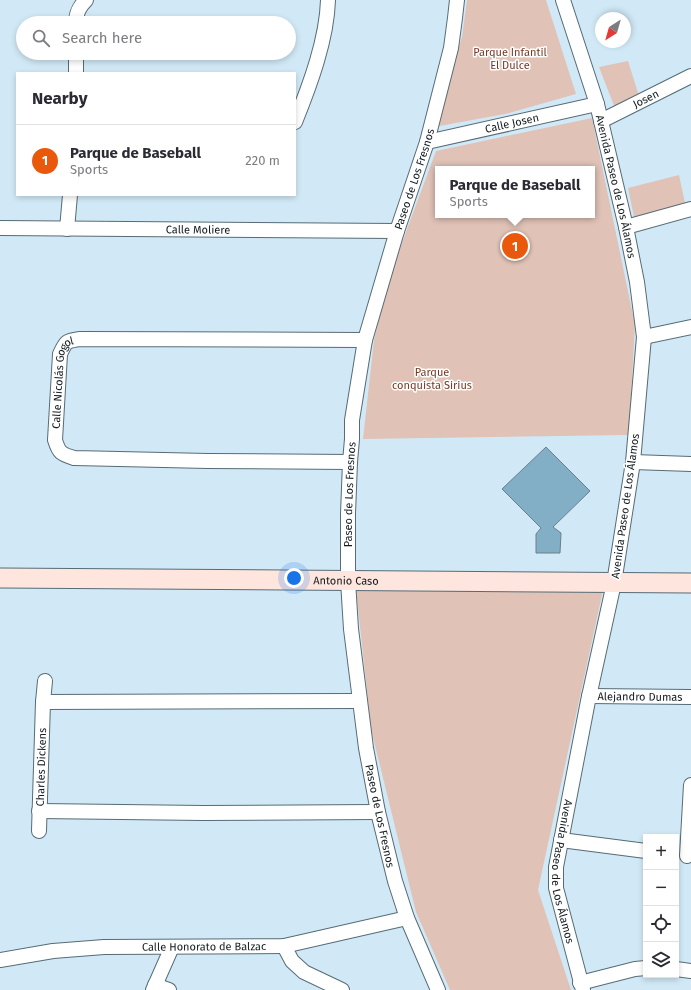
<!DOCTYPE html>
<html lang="en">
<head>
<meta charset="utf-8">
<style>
	body { margin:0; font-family:"Fira Sans",sans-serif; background:#f7f7f7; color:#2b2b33 }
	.controls { position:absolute; right:12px; bottom:12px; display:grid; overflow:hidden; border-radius:0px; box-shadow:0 2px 6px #0003 }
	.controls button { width:36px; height:36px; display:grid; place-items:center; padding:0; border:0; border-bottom:1px solid #e1e1e2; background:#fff; color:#2b2b33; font:20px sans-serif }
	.compass { position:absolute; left:595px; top:12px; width:36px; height:36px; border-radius:50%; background:#fff; box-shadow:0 2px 6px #0003; rotate:217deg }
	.you { position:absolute; left:294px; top:578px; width:14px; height:14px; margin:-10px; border:3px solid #fff; border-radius:50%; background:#1a73e8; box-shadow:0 0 0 6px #1a73e833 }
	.badge { display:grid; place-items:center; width:26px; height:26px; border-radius:50%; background:#ea580c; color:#fff; font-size:13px; font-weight:700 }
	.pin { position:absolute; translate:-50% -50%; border:2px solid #fff; box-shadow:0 1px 4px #0006 }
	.popup { position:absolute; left:435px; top:166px; width:160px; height:52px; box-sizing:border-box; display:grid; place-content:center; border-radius:0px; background:#fff; filter:drop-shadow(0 1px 3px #0005); font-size:13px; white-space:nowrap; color:#7c7c81 }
	.popup b { font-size:15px; color:#2b2b33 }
	.popup::after { content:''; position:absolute; left:50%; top:100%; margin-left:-8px; border:8px solid transparent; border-top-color:#fff }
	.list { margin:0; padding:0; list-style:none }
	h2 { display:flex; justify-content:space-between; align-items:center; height:52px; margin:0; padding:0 16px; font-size:17px }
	h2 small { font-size:13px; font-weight:400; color:#7c7c81 }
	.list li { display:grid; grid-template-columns:26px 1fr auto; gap:12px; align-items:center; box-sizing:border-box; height:72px; padding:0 16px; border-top:1px solid #e1e1e2 }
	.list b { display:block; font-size:15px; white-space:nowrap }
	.list p { margin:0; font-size:13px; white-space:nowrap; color:#7c7c81 }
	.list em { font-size:13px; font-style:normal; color:#7c7c81 }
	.icon { flex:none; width:22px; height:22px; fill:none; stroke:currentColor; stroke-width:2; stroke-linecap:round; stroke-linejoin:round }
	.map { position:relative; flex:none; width:691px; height:990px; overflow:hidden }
	.search { position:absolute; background:#fff; box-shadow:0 2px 6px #0003; left:16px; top:16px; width:280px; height:44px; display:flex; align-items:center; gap:10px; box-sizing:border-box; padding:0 14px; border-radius:22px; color:#7c7c81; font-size:15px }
	.panel { position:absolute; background:#fff; box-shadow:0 2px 6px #0003; left:16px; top:72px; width:280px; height:124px; border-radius:0px }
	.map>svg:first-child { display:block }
</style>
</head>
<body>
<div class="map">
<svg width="691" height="990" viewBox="0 0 691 990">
	<rect width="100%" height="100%" fill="#d1e9f6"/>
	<g fill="#e0c2b7" fill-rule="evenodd">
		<polygon points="467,0 546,0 576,94 505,114 434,127 462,37"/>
		<polygon points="628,61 639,96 616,111 599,67"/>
		<path d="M592,118L635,325L629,435L363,439L374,340L383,300L394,264L436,151ZM438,169H592V215H438Z"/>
		<polygon points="679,175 685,203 634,217 628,188"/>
		<polygon points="356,589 603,590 538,890 571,990 450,990 416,912 371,729"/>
	</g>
	<polygon fill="#82aec6" stroke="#6a808c" points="546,447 590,491 553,527 561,533 560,553 536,553 536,534 541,528 502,489"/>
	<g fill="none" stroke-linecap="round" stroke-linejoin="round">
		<defs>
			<g id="street">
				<path id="s1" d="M563,0L597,104L601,121L626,227L637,282L644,337L633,462L614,583L588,701L556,867V888L583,990"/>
				<path d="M76,23C76,13 79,7 86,0"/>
				<polyline points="76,53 76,73"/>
				<path id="s2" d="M601,121L691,76"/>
				<path d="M295,122C310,85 327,39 328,0"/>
				<path id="s3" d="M427,142L597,104"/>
				<polyline points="626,227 691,209"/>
				<path id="s4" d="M0,228L397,231"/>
				<polyline points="67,229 70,195"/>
				<polyline points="644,337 691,327"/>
				<path id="s5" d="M350,462L208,461L74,458C61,454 59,453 55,440L60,354C66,341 66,341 80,339L365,340"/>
				<polyline points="633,462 691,464"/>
				<path id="s6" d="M589,696L691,697"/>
				<polyline points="43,702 360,701"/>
				<polyline points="39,811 203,813 378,812"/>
				<path id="s7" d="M39,831L43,702L45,681"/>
				<polyline points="561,840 646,851"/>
				<polyline points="687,856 691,785"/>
				<polyline points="284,946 292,961 304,972 342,990"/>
				<path id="s8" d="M0,960L53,951L104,947L284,946L407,918"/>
				<polyline points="676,969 691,971"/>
				<polyline points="580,983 635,969 646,968"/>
				<polyline points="155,985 169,990"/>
				<polyline points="153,990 172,947"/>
				<path id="s9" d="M438,990L407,918L395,881L378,812L366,748L351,629L348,581V514L350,462L352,439V420L365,340L397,231L427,142L451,48L455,18L457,0"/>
			</g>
			<g id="secondary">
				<path id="s10" d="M0,578L691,583"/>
			</g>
		</defs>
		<use href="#street" stroke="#566b76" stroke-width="16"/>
		<use href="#secondary" stroke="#566b76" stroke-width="21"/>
		<use href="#street" stroke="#fff" stroke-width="14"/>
		<use href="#secondary" stroke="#fee6de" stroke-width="19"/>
	</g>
	<g text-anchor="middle" stroke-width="3" stroke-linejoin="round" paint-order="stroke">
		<g font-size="11" fill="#743925" stroke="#fff">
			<text x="510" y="56">Parque Infantil<tspan x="510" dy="13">El Dulce</tspan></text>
			<text x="432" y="376">Parque<tspan x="432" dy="13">conquista Sirius</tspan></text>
		</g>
		<g font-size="11" fill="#131c20" stroke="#fff">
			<text dy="4" stroke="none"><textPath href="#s2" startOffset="50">Josen</textPath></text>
			<text dy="4" stroke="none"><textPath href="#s3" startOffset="87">Calle Josen</textPath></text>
			<text dy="4" stroke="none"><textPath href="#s9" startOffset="832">Paseo de Los Fresnos</textPath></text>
			<text dy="4" stroke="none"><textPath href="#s1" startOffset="194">Avenida Paseo de Los Álamos</textPath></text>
			<text dy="4" stroke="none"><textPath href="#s4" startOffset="198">Calle Moliere</textPath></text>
			<text dy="4" stroke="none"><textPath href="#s5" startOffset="363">Calle Nicolás Gogol</textPath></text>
			<text dy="4" stroke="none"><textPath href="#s9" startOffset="508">Paseo de Los Fresnos</textPath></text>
			<text transform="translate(625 506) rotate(-82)" y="4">Avenida Paseo de Los Álamos</text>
			<text dy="4" stroke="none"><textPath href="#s10" startOffset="346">Antonio Caso</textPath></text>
			<text dy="4" stroke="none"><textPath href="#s6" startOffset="51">Alejandro Dumas</textPath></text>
			<text dy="4" stroke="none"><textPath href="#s7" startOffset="64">Charles Dickens</textPath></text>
			<text transform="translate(380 816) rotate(78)" y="4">Paseo de Los Fresnos</text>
			<text dy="4" stroke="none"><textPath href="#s1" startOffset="890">Avenida Paseo de Los Álamos</textPath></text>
			<text dy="4" stroke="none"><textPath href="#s8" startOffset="205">Calle Honorato de Balzac</textPath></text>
		</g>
	</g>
</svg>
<div class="controls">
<button>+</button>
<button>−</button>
<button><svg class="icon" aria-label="locate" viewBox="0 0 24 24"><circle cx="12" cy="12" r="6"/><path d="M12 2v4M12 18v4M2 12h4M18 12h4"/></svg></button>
<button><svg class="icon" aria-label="layers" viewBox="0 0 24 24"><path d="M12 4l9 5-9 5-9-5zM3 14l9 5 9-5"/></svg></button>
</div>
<svg class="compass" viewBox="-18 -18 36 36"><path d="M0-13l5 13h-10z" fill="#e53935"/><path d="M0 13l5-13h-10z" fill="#7c7c81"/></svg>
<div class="you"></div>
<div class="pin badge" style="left:515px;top:246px">1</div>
<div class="popup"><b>Parque de Baseball</b>Sports</div>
<div class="search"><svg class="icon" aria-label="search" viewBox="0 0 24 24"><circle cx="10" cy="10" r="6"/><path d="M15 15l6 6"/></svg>Search here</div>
<section class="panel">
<h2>Nearby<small></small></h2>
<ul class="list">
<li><span class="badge">1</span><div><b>Parque de Baseball</b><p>Sports</p></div><em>220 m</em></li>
</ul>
</section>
</div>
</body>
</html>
